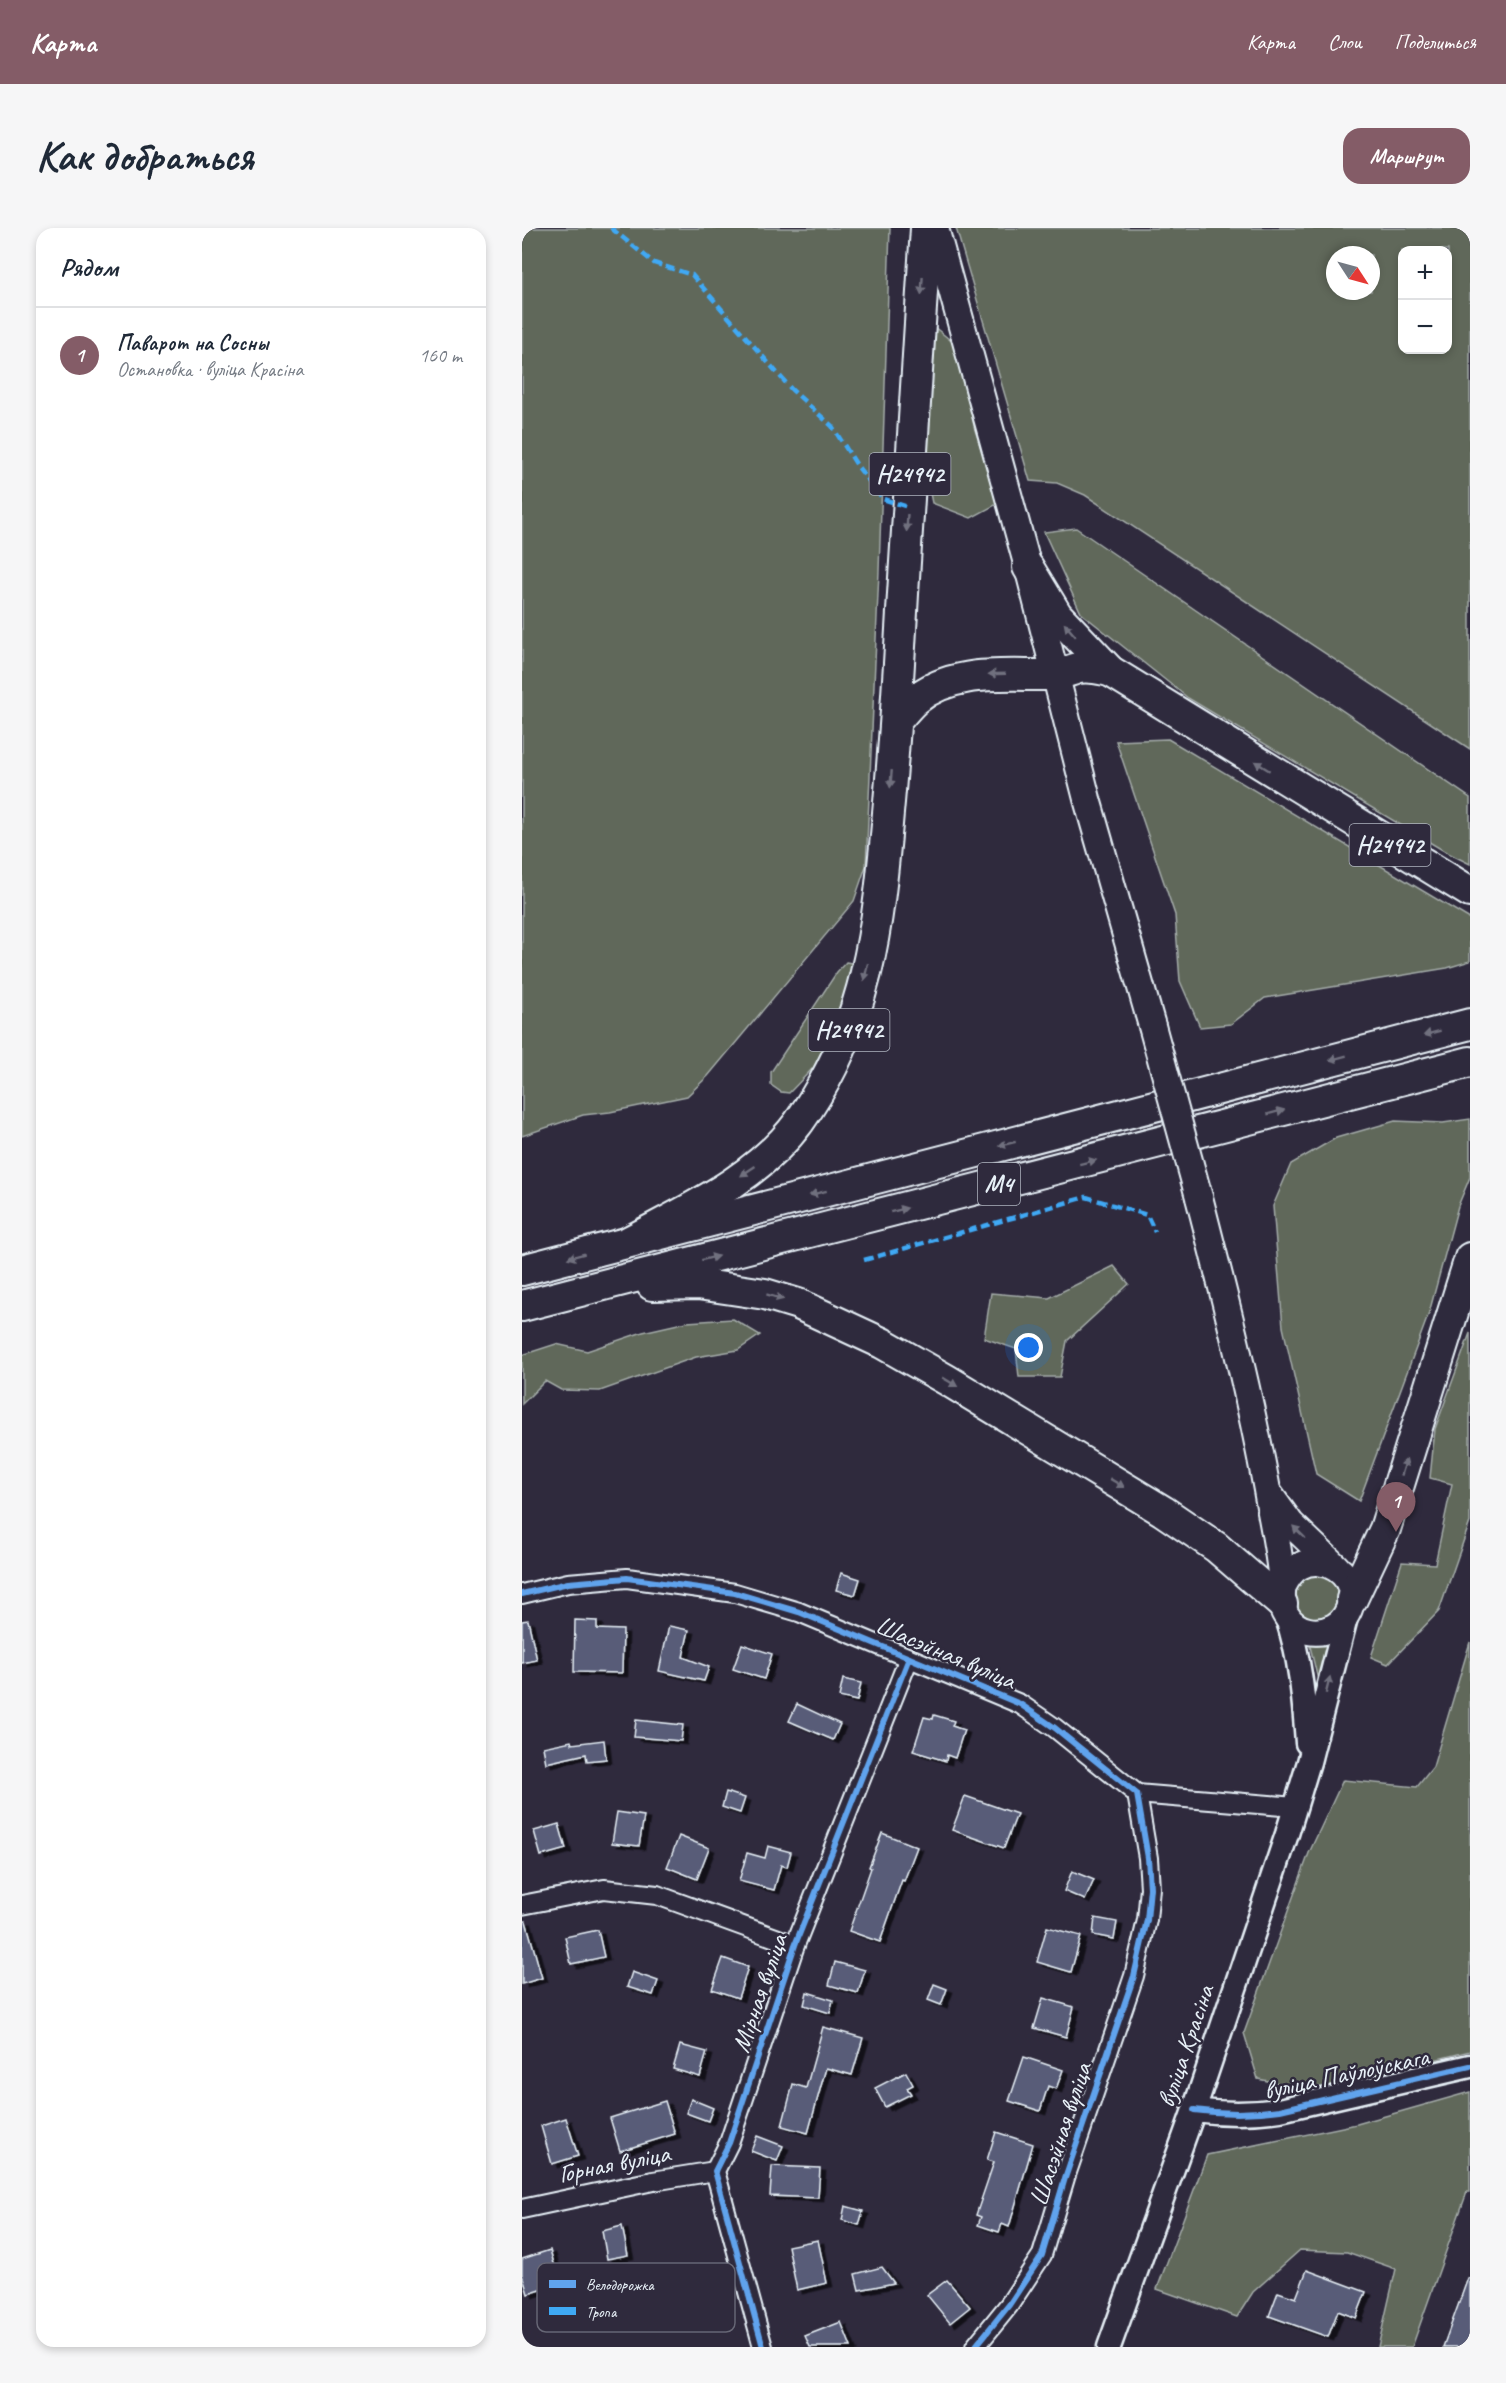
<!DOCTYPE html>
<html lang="ru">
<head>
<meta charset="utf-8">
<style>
	body { margin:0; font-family:Caveat,sans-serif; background:#f6f6f7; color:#1f2937 }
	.controls { position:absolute; right:18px; top:18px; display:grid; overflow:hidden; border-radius:12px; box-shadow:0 3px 9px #0003 }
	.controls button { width:54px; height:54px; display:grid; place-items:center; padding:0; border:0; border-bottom:2px solid #e0e1e3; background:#fff; color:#1f2937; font:30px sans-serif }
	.compass { position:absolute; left:804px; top:18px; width:54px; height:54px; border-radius:50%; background:#fff; box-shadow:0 3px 9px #0003; rotate:126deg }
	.you { position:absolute; left:507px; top:1120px; width:21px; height:21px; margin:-15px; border:4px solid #fff; border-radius:50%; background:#1a73e8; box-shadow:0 0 0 9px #1a73e833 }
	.badge { display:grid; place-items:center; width:39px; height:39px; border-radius:50%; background:#845c67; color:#fff; font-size:20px; font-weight:700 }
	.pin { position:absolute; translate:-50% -50px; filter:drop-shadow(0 2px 3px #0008) }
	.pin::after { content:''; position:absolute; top:32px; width:21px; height:18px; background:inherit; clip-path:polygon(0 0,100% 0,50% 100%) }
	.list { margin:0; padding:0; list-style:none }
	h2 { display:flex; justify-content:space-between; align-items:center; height:78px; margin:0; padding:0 24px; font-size:26px }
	h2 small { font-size:20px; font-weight:400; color:#747a83 }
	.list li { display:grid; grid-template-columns:39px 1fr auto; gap:18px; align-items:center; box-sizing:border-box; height:96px; padding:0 24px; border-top:2px solid #e0e1e3 }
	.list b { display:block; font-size:22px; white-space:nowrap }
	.list p { margin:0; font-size:20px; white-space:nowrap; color:#747a83 }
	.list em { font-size:20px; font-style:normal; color:#747a83 }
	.map { position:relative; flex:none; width:948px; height:2119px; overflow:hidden; border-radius:18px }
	header { display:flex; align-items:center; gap:36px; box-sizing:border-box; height:84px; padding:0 30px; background:#845c67; color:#fff }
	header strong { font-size:28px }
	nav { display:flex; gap:33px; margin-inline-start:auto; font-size:21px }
	.intro { display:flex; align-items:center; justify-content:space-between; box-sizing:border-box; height:144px; padding:0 36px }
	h1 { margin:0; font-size:42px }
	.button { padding:15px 27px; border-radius:18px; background:#845c67; color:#fff; font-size:21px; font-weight:700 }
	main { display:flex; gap:36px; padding:0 36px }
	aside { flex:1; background:#fff; border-radius:18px; box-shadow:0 3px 9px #0003 }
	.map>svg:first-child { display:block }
</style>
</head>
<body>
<header>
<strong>Карта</strong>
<nav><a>Карта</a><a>Слои</a><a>Поделиться</a></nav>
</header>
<div class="intro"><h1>Как добраться</h1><a class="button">Маршрут</a></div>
<main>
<aside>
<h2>Рядом<small></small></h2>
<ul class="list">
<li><span class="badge">1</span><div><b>Паварот на Сосны</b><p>Остановка · вуліца Красіна</p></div><em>160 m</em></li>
</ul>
</aside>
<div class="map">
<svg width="948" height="2119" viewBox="0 0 948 2119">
	<defs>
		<filter id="shadow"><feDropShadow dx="5.5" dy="3.5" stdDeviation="0" flood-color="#0009"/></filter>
	</defs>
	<rect width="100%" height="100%" fill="#2f2a3d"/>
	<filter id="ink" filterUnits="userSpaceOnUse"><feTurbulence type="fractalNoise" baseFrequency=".0167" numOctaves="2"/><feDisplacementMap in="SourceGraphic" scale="12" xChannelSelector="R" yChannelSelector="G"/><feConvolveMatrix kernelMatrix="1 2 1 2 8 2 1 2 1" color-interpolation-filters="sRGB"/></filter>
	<g filter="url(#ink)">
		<g fill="#60675a" stroke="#a4aca9" stroke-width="1.5" fill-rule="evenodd">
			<polygon points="0,0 368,0 357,343 344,638 332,673 186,848 165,868 88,884 61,887 0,908"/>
			<path d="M434,0H948V521L563,267L535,255L508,253ZM880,22H926V122H880ZM813,27H849V63H813Z"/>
			<polygon points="411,98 433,116 453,202 477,275 449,290 410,275 398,216"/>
			<polygon points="554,300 948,570 948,636 924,624 666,470 559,385 522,304"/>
			<polygon points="646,511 948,691 948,733 925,740 743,770 709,796 678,799 658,753 653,687 594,513"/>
			<polygon points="324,734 329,735 330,742 308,808 291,840 267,865 259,864 249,857 249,844 315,744"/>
			<polygon points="948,891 948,949 936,978 907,1085 837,1273 794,1246 761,1099 751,978 769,936 814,910 873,893 921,895"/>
			<polygon points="592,1038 607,1056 545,1113 538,1149 497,1149 494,1121 462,1110 469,1065 527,1070"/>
			<polygon points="211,1091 238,1107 216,1122 174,1129 78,1163 39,1162 23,1153 0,1176 0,1127 34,1116 65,1123 121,1104 165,1094"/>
			<polygon points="948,1105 948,1294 917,1383 866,1436 849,1429 880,1334 913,1336 930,1256 908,1250 913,1201"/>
			<circle cx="794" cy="1369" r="24"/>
			<polygon points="948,1414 948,1823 792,1862 736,1851 722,1805 787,1625 821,1552 895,1559 911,1539"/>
			<polygon points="788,1418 804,1418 796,1452"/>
			<polygon points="948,1864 948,1964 945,1964 890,2119 856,2119 874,2041 825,2024 778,2022 731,2064 715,2089 635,2061 685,1927 835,1896"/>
		</g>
		<g fill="#585c78" stroke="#e8f1f8" stroke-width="1.5" filter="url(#shadow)">
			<polygon points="319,1345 338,1351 333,1367 314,1362"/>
			<polygon points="6,1392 15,1432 0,1435 0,1393"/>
			<polygon points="53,1392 75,1393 75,1401 101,1402 100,1445 52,1444"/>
			<polygon points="147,1398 167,1402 161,1429 187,1439 182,1453 137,1443"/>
			<polygon points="220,1416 250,1426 242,1451 211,1441"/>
			<polygon points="321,1451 339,1455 335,1473 317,1469"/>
			<polygon points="275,1476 318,1496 311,1512 267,1493"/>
			<polygon points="412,1487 432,1493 430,1498 442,1502 433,1530 425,1527 424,1533 391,1523 402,1489 411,1491"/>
			<polygon points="114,1492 161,1497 159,1513 112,1509"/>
			<polygon points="82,1512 84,1531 65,1533 64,1526 24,1535 21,1519 49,1513 50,1516"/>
			<polygon points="204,1564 223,1570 218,1585 200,1579"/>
			<polygon points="443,1568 495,1586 482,1620 430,1602"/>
			<polygon points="95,1584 122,1588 117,1618 90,1615"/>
			<polygon points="37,1596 44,1621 19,1628 12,1603"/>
			<polygon points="360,1605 395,1619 382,1653 380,1652 358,1714 327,1703 349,1640 347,1639"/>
			<polygon points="157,1608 187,1620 175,1651 145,1639"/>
			<polygon points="246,1618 269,1624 265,1639 259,1637 252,1662 217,1653 225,1625 243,1630"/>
			<polygon points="550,1643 572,1652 563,1672 542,1663"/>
			<polygon points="573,1690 595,1694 592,1711 571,1707"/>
			<polygon points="0,1693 4,1693 20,1750 0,1756"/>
			<polygon points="525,1699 559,1708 549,1744 515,1734"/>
			<polygon points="76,1702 82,1729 49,1736 43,1709"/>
			<polygon points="201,1730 226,1739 216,1770 190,1761"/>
			<polygon points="313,1734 343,1742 336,1765 307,1757"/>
			<polygon points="110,1744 136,1753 131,1767 105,1759"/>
			<polygon points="412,1756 425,1761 419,1777 406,1772"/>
			<polygon points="285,1764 311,1772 308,1785 282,1777"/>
			<polygon points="521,1770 552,1779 544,1809 512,1800"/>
			<polygon points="301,1799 341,1810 330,1847 304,1840 286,1905 260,1898 271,1856 284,1860"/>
			<polygon points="158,1817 185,1824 178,1849 151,1841"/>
			<polygon points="502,1829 541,1842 534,1861 526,1858 518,1883 487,1873"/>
			<polygon points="384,1844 391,1857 385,1860 389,1866 363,1879 353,1860"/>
			<polygon points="169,1871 191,1880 186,1893 164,1885"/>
			<polygon points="143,1873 153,1906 98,1923 88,1890"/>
			<polygon points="44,1890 56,1928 30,1936 19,1898"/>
			<polygon points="474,1904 511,1916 487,1999 480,1996 477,2004 456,1997 459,1989 454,1987 472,1934 465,1932"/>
			<polygon points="235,1908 261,1918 255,1933 229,1923"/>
			<polygon points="250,1938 298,1940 296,1970 248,1968"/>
			<polygon points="323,1978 341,1983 337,1997 320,1992"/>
			<polygon points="100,1998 106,2027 85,2031 80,2003"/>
			<polygon points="296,2012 305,2055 275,2062 266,2018"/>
			<polygon points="28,2022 38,2056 6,2066 0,2046 0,2031"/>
			<polygon points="360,2039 372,2055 337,2062 333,2046"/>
			<polygon points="785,2042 844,2064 834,2090 816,2083 806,2109 747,2088 756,2064 774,2070"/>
			<polygon points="946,2050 948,2050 948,2119 921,2119"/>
			<polygon points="425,2052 448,2079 428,2095 405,2067"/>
			<polygon points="319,2094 329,2119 288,2119 283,2108"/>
		</g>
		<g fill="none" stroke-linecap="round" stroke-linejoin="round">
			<defs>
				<g id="minor">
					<polyline points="0,1366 46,1355 105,1350 213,1365 277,1384 498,1476 533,1500 615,1566 626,1630 628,1660 625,1692 612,1748 543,1950 520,2027 487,2077 453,2119"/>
					<polyline points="615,1566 773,1579"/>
					<polyline points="0,1677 82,1661 135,1667 273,1717"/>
					<polyline points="0,1981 131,1953 193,1943"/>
					<polyline points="241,2119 193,1943 207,1915 273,1717 387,1430"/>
				</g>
				<g id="tertiary">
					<path d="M764,1387C778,1428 782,1472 785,1515"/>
					<path d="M672,1882C701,1886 729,1886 758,1882L948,1838"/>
					<polyline points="587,2119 672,1882 765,1606 787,1534 825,1386"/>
				</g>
				<g id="secondary">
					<polyline points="413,0 506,339 565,571 630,798"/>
					<path d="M677,969C702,1067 727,1163 745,1262C750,1292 758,1325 760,1356C761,1367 757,1376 764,1387C774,1404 795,1408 812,1399C821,1394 827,1384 829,1374C835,1346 802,1325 778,1338C769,1342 765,1350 761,1358"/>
					<polyline points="748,1267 769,1296 814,1339"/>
				</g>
				<g id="trunk">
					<polyline points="506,339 535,387 588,443 948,664"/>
					<path d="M374,493C380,486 386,478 393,472C431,440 484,448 530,447C539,447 548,442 557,440C568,438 578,441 588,443"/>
					<path d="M108,1013C167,981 236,950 277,894C346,797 356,700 366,585C373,512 377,439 381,366C388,244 396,122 404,0"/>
					<polyline points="0,1042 948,796"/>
					<polyline points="130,1057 176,1056 243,1066 276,1076 360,1115 425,1152 641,1283 694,1319 760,1376"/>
					<polyline points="0,1078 948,834"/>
					<polyline points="830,1371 863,1301 948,1030"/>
				</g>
			</defs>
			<use href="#minor" stroke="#e8f1f8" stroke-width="22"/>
			<use href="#tertiary" stroke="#e8f1f8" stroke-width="27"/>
			<use href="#secondary" stroke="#e8f1f8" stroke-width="30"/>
			<use href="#trunk" stroke="#e8f1f8" stroke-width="34"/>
			<use href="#minor" stroke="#2f2a3d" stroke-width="18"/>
			<use href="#tertiary" stroke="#2f2a3d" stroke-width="22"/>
			<use href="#secondary" stroke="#2f2a3d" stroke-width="26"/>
			<use href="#trunk" stroke="#2f2a3d" stroke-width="30"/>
			<defs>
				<polyline id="secondary-bridge" points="630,798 677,969"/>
			</defs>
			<use href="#secondary-bridge" stroke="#e8f1f8" stroke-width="30" stroke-linecap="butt"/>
			<use href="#secondary-bridge" stroke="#2f2a3d" stroke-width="26"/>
			<g stroke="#3fa9f5" stroke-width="4.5" stroke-dasharray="9 4.5" stroke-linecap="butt">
				<polyline points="89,0 132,35 170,47 270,162 310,198 336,239 361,271 386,279"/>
				<polyline points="342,1032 564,969 625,987 633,1004"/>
			</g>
			<defs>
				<g id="cycleway">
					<polyline points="0,1366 46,1355 105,1350 213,1365 277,1384 498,1476 533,1500 615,1566 626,1630 628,1660 625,1692 612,1748 543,1950 520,2027 487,2077 453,2119"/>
					<path d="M672,1882C701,1886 729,1886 758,1882L948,1838"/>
					<polyline points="241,2119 193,1943 207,1915 273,1717 387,1430"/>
				</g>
			</defs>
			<use href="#cycleway" stroke="#2f2a3d" stroke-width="10"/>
			<use href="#cycleway" stroke="#60a3ed" stroke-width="6"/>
		</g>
		<defs><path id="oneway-solid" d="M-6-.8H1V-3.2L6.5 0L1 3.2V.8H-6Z" transform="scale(1.5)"/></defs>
		<g fill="#70707e">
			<use href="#oneway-solid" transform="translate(400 58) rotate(94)"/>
			<use href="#oneway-solid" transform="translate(385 295) rotate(93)"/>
			<use href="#oneway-solid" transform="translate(548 402) rotate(-131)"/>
			<use href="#oneway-solid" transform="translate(475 446) rotate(178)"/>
			<use href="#oneway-solid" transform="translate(740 538) rotate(-148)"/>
			<use href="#oneway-solid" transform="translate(369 551) rotate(95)"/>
			<use href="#oneway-solid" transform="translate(344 744) rotate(103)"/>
			<use href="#oneway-solid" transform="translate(910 805) rotate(165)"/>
			<use href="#oneway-solid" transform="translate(816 830) rotate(165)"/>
			<use href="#oneway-solid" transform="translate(754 884) rotate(-15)"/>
			<use href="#oneway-solid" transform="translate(485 916) rotate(166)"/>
			<use href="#oneway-solid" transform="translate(566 934) rotate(-14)"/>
			<use href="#oneway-solid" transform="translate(226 943) rotate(146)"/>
			<use href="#oneway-solid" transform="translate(296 965) rotate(166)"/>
			<use href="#oneway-solid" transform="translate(377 982) rotate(-14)"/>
			<use href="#oneway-solid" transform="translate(54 1028) rotate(165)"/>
			<use href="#oneway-solid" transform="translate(188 1030) rotate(-14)"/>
			<use href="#oneway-solid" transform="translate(253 1069) rotate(17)"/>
			<use href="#oneway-solid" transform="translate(428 1154) rotate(31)"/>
			<use href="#oneway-solid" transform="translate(882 1239) rotate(-73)"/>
			<use href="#oneway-solid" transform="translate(595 1255) rotate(31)"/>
			<use href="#oneway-solid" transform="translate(777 1304) rotate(-136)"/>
			<use href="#oneway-solid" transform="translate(806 1457) rotate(-76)"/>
		</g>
	</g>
	<g text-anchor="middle" stroke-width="5" stroke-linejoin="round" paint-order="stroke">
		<g fill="#2f2a3d" stroke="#b0b5c0" stroke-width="1.5">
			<rect x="347.5" y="225" width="81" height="42" rx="4.5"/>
			<rect x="827.5" y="596" width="81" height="42" rx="4.5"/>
			<rect x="286.5" y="781" width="81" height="42" rx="4.5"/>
			<rect x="456" y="935" width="42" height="42" rx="4.5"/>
		</g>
		<g font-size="24" font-weight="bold" fill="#e8f1f8">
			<text x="388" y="254">Н24942</text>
			<text x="868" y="625">Н24942</text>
			<text x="327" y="810">Н24942</text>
			<text x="477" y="964">М4</text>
		</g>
		<g font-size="26" fill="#e8f1f8" stroke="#2f2a3d">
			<text transform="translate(424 1424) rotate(23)" y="9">Шасэйная вуліца</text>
			<text transform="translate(237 1765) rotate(-71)" y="9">Мірная вуліца</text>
			<text transform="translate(663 1818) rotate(-71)" y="9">вуліца Красіна</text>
			<text transform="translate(824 1845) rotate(-12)" y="9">вуліца Паўлоўскага</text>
			<text transform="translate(538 1906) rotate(-72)" y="9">Шасэйная вуліца</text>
			<text transform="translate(92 1935) rotate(-11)" y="9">Горная вуліца</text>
		</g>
	</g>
	<rect x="15" y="2035" width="198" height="69" rx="9" fill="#2f2a3d" stroke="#666675" stroke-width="1.5"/>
	<rect x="27" y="2052" width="27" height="8" fill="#60a3ed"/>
	<rect x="27" y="2079" width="27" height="8" fill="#3fa9f5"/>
	<g font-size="16" fill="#e8f1f8">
		<text x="64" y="2062">Велодорожка</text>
		<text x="64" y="2089">Тропа</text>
	</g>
</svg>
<div class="controls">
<button>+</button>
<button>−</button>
</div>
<svg class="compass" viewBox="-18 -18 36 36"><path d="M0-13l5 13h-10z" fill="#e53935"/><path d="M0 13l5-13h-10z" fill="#747a83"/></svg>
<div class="you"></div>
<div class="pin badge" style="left:874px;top:1304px">1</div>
</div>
</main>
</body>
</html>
